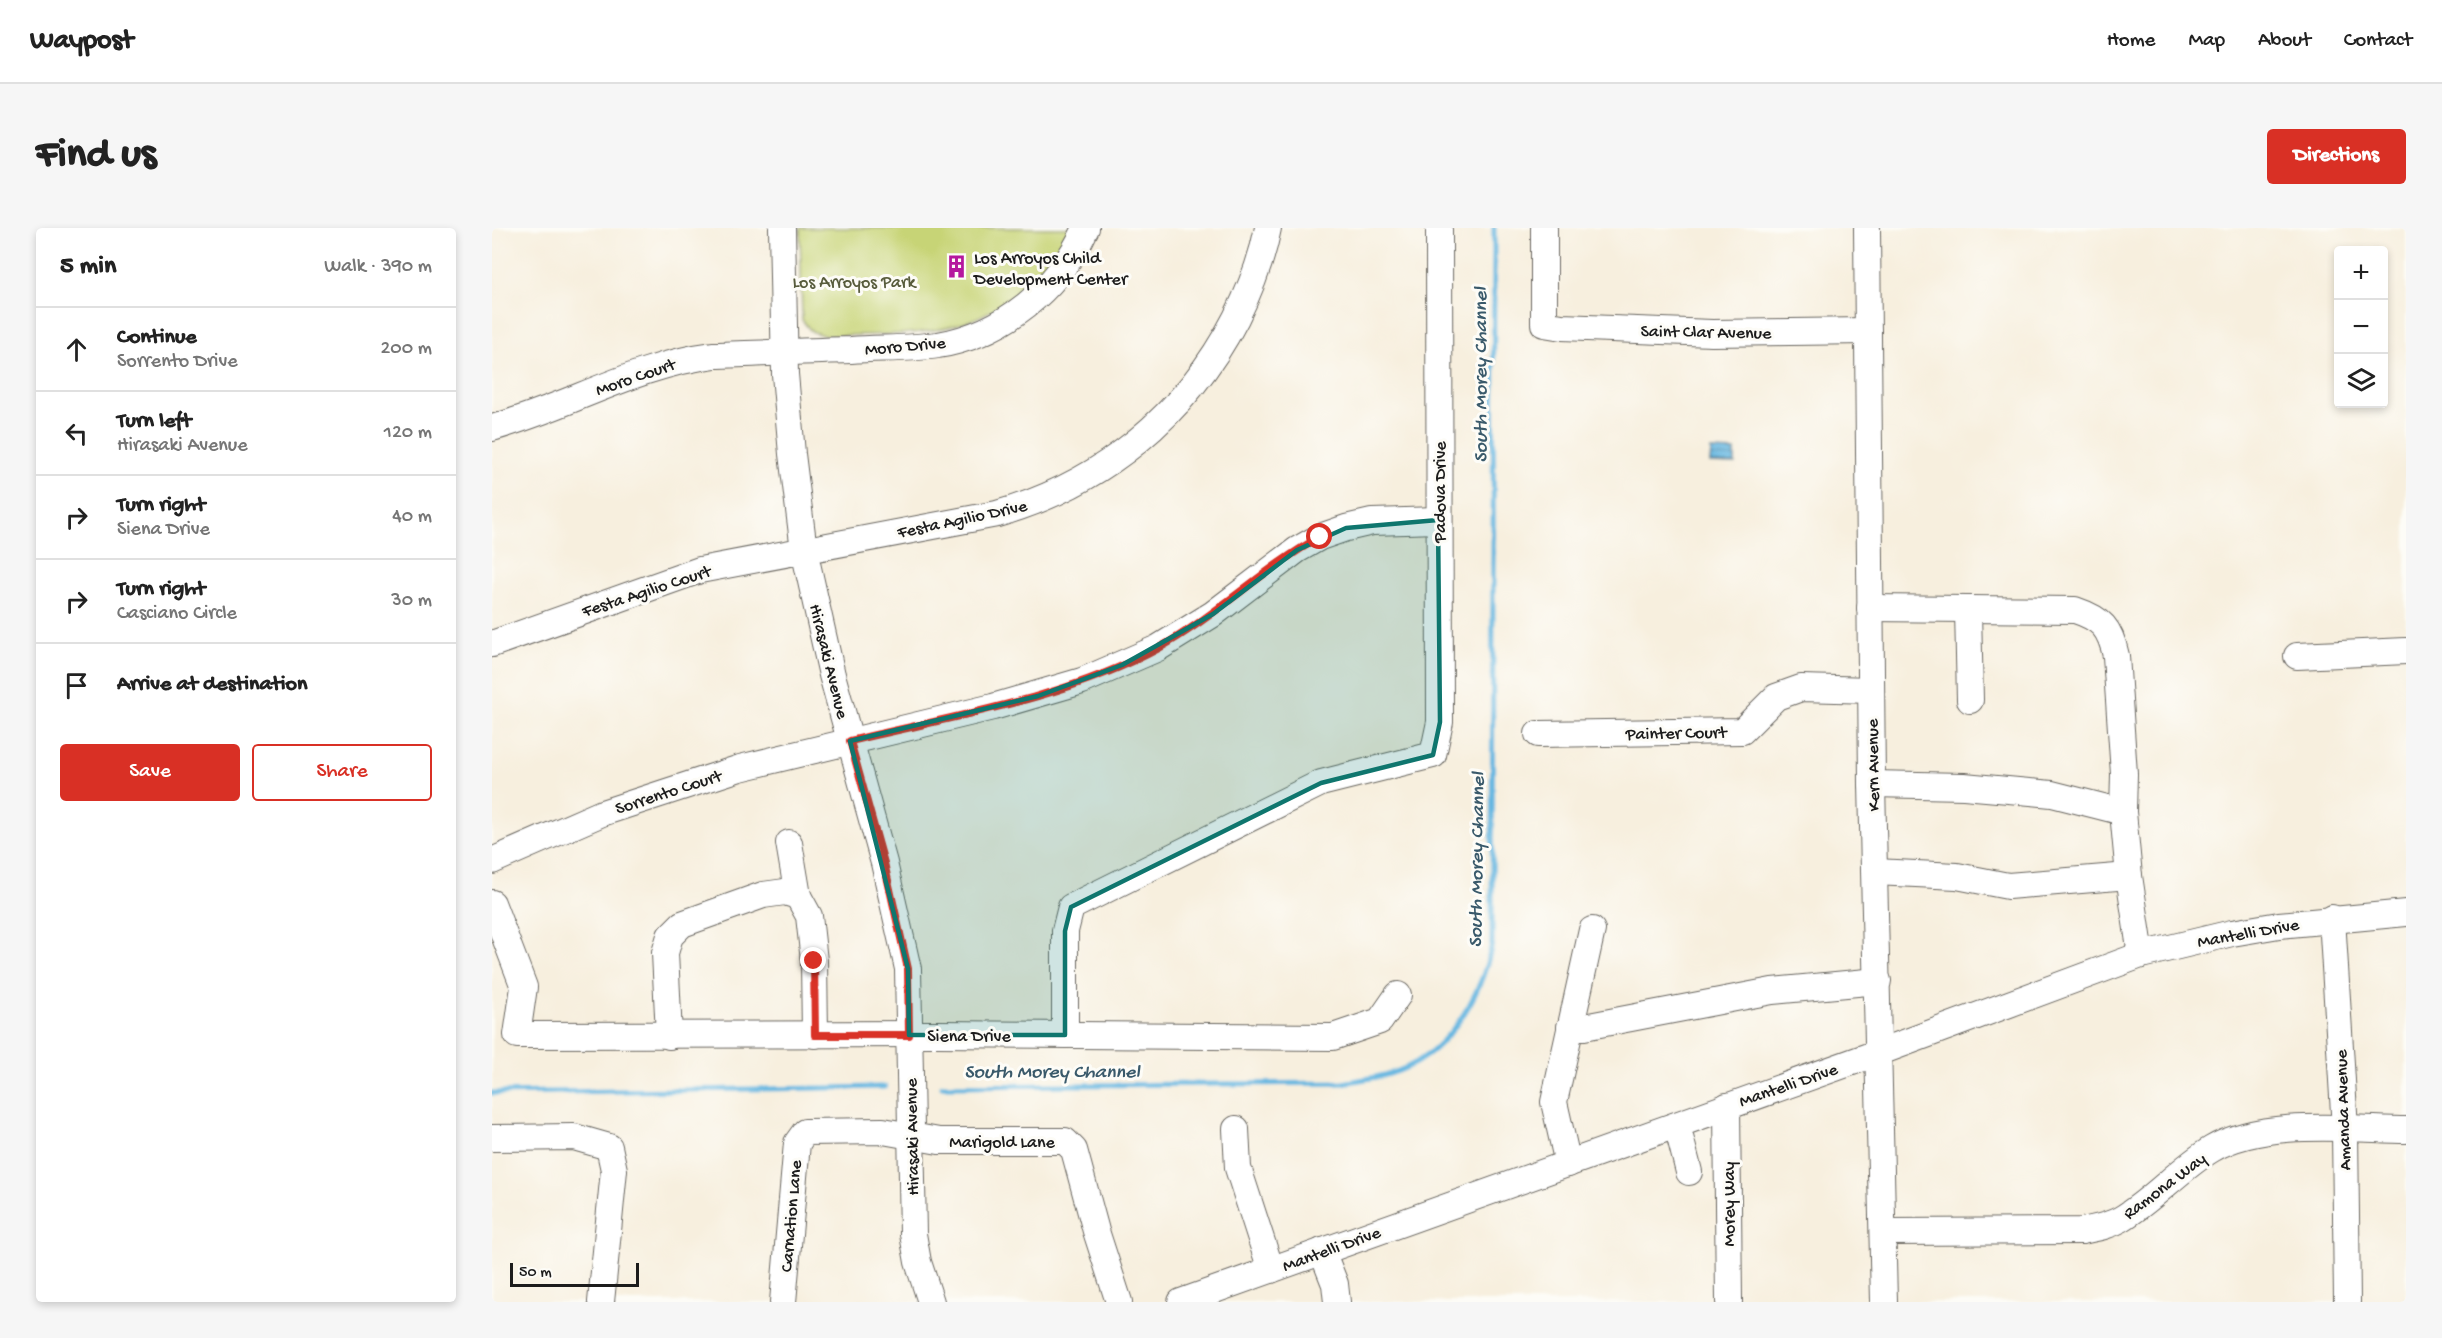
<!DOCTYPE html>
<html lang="en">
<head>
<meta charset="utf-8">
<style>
	body { margin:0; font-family:"Gochi Hand",sans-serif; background:#f6f6f6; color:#222 }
	.controls { position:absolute; right:18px; top:18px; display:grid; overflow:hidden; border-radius:6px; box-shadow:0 3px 9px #0003 }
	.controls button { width:54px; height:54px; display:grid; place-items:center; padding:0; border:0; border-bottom:2px solid #e0e0e0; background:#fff; color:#222; font:30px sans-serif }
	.scale { position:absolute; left:18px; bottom:15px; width:129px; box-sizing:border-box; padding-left:6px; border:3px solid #1c1c1c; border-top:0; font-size:16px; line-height:21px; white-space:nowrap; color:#1c1c1c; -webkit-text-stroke:4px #fdfcf7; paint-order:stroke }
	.stop { position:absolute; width:18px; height:18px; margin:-14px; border:4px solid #d93025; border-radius:50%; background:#fff }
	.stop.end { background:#d93025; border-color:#fff; box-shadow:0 2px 6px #0008 }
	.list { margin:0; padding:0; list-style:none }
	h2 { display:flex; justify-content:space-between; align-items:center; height:78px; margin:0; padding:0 24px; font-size:26px }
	h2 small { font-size:20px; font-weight:400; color:#767676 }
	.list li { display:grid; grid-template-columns:39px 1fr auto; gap:18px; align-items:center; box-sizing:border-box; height:84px; padding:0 24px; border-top:2px solid #e0e0e0 }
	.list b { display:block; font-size:22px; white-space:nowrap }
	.list p { margin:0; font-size:20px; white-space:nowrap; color:#767676 }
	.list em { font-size:20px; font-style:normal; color:#767676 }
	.actions { display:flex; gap:12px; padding:18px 24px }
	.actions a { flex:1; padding:14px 0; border:2px solid #d93025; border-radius:6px; text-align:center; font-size:21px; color:#d93025 }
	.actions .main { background:#d93025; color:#fff }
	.icon { flex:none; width:33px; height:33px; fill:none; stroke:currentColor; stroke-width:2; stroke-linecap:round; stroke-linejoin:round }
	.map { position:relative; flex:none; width:1914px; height:1074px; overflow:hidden; border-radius:6px }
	header { display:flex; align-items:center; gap:36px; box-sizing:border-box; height:84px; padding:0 30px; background:#fff; border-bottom:2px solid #e0e0e0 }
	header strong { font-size:28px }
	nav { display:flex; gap:33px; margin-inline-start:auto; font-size:21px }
	.intro { display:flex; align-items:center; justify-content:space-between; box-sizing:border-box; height:144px; padding:0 36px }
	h1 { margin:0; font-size:42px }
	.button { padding:15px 27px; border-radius:6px; background:#d93025; color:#fff; font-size:21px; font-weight:700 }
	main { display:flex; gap:36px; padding:0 36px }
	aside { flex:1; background:#fff; border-radius:6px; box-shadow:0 3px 9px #0003 }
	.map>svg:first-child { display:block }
</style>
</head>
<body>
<header>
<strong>Waypost</strong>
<nav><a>Home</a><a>Map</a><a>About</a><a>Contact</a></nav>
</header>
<div class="intro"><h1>Find us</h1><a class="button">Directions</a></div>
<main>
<aside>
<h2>5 min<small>Walk · 390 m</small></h2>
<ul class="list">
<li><svg class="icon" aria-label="ahead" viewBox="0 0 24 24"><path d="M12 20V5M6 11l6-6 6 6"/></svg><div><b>Continue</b><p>Sorrento Drive</p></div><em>200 m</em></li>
<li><svg class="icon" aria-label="left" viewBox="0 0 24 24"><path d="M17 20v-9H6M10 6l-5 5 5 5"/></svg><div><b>Turn left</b><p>Hirasaki Avenue</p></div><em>120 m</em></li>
<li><svg class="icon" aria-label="right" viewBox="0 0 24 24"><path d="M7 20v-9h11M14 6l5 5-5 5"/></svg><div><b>Turn right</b><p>Siena Drive</p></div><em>40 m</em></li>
<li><svg class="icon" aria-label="right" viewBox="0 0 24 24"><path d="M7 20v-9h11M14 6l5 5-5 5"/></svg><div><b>Turn right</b><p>Casciano Circle</p></div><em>30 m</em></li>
<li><svg class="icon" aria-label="arrive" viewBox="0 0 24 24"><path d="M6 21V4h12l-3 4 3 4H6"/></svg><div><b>Arrive at destination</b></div></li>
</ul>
<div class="actions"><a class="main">Save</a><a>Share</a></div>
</aside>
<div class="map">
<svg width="1914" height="1074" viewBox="0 0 1914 1074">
	<defs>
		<pattern id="water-rules" width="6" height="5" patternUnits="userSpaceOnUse" patternTransform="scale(1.5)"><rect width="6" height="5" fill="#66b7e1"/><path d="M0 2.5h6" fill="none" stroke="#5394b6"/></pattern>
	</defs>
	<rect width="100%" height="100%" fill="#fdfcf7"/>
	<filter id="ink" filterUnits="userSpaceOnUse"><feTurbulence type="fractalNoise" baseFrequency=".0167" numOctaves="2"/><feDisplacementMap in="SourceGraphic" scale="12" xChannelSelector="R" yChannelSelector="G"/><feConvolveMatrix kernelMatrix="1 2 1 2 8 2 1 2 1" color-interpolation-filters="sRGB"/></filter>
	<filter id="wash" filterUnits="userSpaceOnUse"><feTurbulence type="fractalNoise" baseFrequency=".008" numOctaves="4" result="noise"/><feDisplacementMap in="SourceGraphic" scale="24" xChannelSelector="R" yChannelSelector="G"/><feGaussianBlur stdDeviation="1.35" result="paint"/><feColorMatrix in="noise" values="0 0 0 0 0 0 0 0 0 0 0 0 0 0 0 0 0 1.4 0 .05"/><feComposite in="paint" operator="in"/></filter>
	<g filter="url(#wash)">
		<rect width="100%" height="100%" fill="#f7efde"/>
		<path fill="#c7d476" stroke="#727849" stroke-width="1.5" d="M308,0H578C552,49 509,88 453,100C415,109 372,106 333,108L319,103L310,92Z"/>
		<polygon fill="url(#water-rules)" stroke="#416a7e" stroke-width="1.5" points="1219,222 1243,223 1243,236 1218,235"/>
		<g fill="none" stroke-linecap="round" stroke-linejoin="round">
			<g stroke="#66b7e1" stroke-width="5">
				<path d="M450,858L852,855C866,852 882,850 897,846C953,831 990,768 1000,715L1002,0"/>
				<polyline points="0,865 393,859"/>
			</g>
		</g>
	</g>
	<g filter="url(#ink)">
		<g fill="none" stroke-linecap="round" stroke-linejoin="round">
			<defs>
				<g id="minor">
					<polyline points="290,0 293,146 300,226 312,322 340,447 392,635 416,741 421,1006 426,1034 439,1074"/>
					<polyline points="1052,0 1052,96 1070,99 1220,105 1376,103"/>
					<polyline points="1375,0 1380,556 1392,1074"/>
					<path d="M0,200C76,179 143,137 222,127C267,126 313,123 359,122C388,120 417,121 446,117C512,106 567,60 594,0"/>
					<path d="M1378,380L1583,382C1610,391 1618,400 1624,428L1632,546L1631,584"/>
					<polyline points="1476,382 1478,472"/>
					<path d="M0,416L208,342L505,286C610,256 694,187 744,90C758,62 770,31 776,0"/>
					<polyline points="1805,428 1914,423"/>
					<polyline points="1046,506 1250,503 1284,469 1309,460 1379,462"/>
					<polyline points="1380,556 1472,558 1560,566 1631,584 1637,648 1649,727"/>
					<polyline points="297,615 306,668"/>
					<polyline points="0,633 110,585 248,540 501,479 590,453 666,420 721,386 805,322 828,309 854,300 880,294 946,292"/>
					<polyline points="1383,644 1465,648 1516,658 1637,648"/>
					<polyline points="0,675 32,759 25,807 445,806 841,809 888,793 906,767"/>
					<polyline points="1840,690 1853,901 1855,1074"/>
					<polyline points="1078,799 1092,799 1280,763 1386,753"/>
					<polyline points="573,807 573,703 579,679 829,555 941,527 948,494 947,0"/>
					<polyline points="177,808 173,725 178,708 190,696 271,667 293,664 306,668 317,688 322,733 323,807"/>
					<polyline points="1235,878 1237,1074"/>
					<polyline points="1185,897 1197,944"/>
					<polyline points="744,901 746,940 779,1042"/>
					<polyline points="0,910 82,909 117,919 122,942 109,1074"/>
					<polyline points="1076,936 1062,874 1100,702"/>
					<path d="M1391,1004L1590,1003C1604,1000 1617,998 1629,991C1661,972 1688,940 1720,921C1771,891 1856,901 1914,902"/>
					<polyline points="830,1023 843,1056 845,1074"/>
					<polyline points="291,1074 305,915 313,904 391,903 447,913 573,913 582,922 604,1003 627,1074"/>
					<polyline points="689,1074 1388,824 1649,727 1740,705 1787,697 1914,685"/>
				</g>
			</defs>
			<use href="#minor" stroke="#696660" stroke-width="28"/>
			<use href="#minor" stroke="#fff" stroke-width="26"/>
		</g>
	</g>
	<g fill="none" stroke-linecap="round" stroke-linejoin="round" filter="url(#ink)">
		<path stroke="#d93025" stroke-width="8" d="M322,733L323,807H417L416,741L392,635L358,513C462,488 573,471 667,420C724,388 771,341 828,309"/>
	</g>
	<path fill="#0f766e" fill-opacity="0.2" stroke="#0f766e" stroke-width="4.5" stroke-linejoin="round" d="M946,292L948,494L941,527L829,555L579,679L573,703V807H417L416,741L358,513L546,468L630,437L721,386L805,322L854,300Z"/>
	<defs>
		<symbol id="building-bare" viewBox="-9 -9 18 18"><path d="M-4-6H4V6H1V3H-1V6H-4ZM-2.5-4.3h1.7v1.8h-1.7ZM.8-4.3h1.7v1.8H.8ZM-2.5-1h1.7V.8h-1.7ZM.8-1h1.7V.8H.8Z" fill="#b5179e" stroke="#fdfcf7" stroke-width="2.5" paint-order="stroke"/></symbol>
	</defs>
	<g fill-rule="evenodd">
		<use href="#building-bare" x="448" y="22" width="33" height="33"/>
	</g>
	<g text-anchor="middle" stroke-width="6" stroke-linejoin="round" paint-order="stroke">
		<g font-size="18" fill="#1c1c1c" stroke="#fdfcf7" text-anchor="start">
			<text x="482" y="35">Los Arroyos Child<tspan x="482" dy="21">Development Center</tspan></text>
		</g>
		<g font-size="18" fill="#585c3c" stroke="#fdfcf7">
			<text x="362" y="59">Los Arroyos Park</text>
		</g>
		<g font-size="18" fill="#1c1c1c" stroke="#fdfcf7">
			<text transform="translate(1214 103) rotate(1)" y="6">Saint Clar Avenue</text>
			<text transform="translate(413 117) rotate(-5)" y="6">Moro Drive</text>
			<text transform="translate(143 148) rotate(-19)" y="6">Moro Court</text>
			<text transform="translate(947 264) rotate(-90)" y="6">Padova Drive</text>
			<text transform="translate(470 290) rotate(-12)" y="6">Festa Agilio Drive</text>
			<text transform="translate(154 362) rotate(-18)" y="6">Festa Agilio Court</text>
			<text transform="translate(338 433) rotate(76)" y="6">Hirasaki Avenue</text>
			<text transform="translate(1184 504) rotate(-1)" y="6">Painter Court</text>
			<text transform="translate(1380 537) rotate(-91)" y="6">Kern Avenue</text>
			<text transform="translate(176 563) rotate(-18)" y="6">Sorrento Court</text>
			<text transform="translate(1756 704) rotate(-10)" y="6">Mantelli Drive</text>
			<text x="477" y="813">Siena Drive</text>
			<text transform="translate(1296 856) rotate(-19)" y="6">Mantelli Drive</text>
			<text transform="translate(1850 882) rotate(-92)" y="6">Amanda Avenue</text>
			<text transform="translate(419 909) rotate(-91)" y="6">Hirasaki Avenue</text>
			<text x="510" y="919">Marigold Lane</text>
			<text transform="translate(1672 957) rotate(-37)" y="6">Ramona Way</text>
			<text transform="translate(1236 976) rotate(-90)" y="6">Morey Way</text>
			<text transform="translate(298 988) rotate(-85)" y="6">Carnation Lane</text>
			<text transform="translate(839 1020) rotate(-20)" y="6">Mantelli Drive</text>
		</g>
		<g font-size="20" font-style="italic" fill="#3a5a6b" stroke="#fdfcf7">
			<text transform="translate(987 147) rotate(-90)" y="7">South Morey Channel</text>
			<text transform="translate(983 632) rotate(-89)" y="7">South Morey Channel</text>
			<text x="560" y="849">South Morey Channel</text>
		</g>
	</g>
</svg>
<div class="controls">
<button>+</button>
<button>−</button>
<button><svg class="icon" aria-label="layers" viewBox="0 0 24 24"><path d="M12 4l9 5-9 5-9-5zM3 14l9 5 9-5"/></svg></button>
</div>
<div class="scale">50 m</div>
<div class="stop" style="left:828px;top:309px"></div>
<div class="stop end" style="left:322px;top:733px"></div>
</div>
</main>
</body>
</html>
